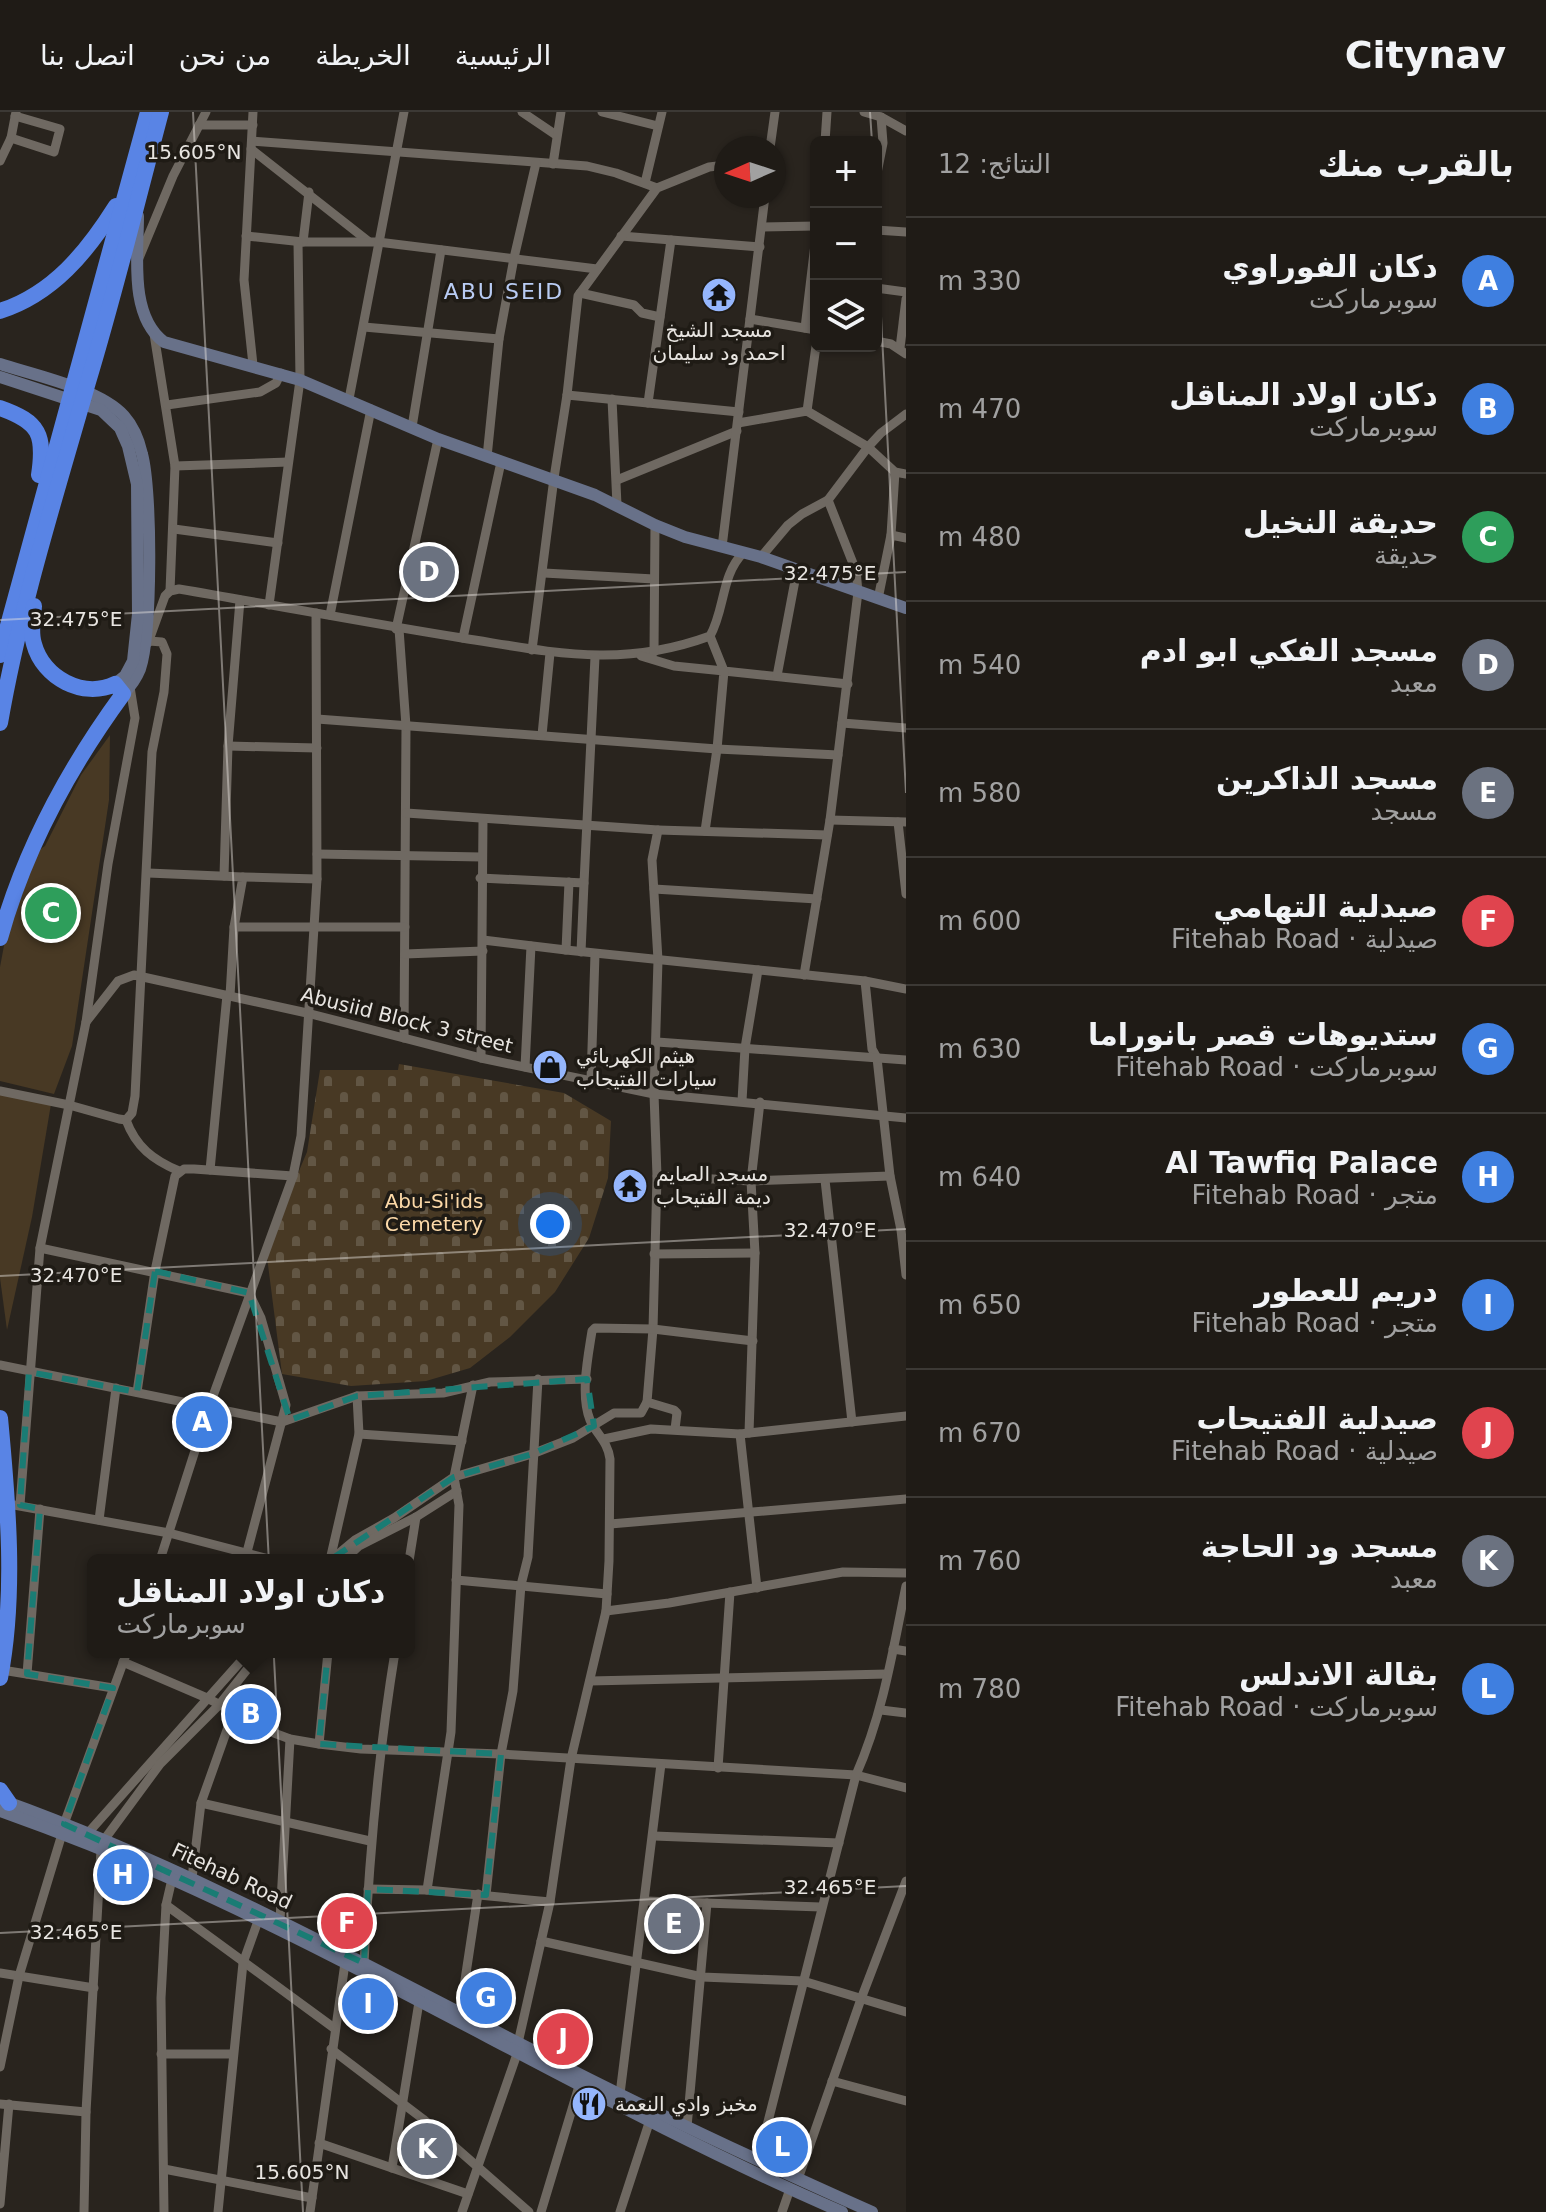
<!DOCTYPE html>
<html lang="ar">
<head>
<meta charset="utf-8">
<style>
	body { margin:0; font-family:"DejaVu Sans",Vazirmatn,sans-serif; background:#2c2823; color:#f1f3f6; direction:rtl }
	.controls { position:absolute; right:24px; top:24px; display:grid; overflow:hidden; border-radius:12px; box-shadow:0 2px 6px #0004 }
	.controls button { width:72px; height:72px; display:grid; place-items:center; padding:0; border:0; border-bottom:2px solid #3c3935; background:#1f1b16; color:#f1f3f6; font:40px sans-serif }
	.compass { position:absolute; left:714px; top:24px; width:72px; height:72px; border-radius:50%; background:#1f1b16; box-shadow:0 2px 6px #0004; rotate:267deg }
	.you { position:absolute; left:550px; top:1112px; width:28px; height:28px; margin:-20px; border:6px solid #fff; border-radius:50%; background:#1a73e8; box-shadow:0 0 0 12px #1a73e833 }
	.badge { display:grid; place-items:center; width:52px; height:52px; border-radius:50%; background:#95b6fd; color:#fff; font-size:26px; font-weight:700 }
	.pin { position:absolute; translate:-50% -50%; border:4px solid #fff; box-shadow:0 2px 8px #0006 }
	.popup { position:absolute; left:87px; top:1442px; width:328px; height:104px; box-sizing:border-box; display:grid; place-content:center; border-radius:12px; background:#1f1b16; filter:drop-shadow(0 2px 6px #0005); font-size:26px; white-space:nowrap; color:#a1a1a1 }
	.popup b { font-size:30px; color:#f1f3f6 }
	.popup::after { content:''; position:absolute; left:50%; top:100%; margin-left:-16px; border:16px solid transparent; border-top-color:#1f1b16 }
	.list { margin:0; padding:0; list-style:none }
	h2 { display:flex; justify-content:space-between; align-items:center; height:104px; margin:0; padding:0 32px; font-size:34px }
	h2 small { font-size:26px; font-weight:400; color:#a1a1a1 }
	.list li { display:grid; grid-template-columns:52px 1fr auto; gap:24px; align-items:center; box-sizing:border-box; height:128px; padding:0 32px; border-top:2px solid #3c3935 }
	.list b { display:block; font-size:30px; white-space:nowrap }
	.list p { margin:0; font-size:26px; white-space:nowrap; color:#a1a1a1 }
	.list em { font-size:26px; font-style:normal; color:#a1a1a1 }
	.icon { flex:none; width:44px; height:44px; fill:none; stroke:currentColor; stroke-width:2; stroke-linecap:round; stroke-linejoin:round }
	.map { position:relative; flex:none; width:906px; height:2100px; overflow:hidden; direction:ltr }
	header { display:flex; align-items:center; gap:48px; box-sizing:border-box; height:112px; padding:0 40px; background:#1f1b16; border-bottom:2px solid #3c3935 }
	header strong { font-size:38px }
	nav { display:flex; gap:44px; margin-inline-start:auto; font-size:28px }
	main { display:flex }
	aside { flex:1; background:#1f1b16 }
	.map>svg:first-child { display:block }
</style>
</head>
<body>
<header>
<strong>Citynav</strong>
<nav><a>الرئيسية</a><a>الخريطة</a><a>من نحن</a><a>اتصل بنا</a></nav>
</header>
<main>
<aside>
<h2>بالقرب منك<small>النتائج: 12</small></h2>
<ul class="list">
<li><span class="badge" style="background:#3f7fe0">A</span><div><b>دكان الفوراوي</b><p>سوبرماركت</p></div><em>330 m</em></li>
<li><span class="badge" style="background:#3f7fe0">B</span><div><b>دكان اولاد المناقل</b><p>سوبرماركت</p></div><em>470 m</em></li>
<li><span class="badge" style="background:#2e9e5b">C</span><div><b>حديقة النخيل</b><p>حديقة</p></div><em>480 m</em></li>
<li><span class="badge" style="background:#6b7280">D</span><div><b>مسجد الفكي ابو ادم</b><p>معبد</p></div><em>540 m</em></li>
<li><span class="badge" style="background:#6b7280">E</span><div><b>مسجد الذاكرين</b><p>مسجد</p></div><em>580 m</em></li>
<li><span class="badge" style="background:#e0444e">F</span><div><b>صيدلية التهامي</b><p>صيدلية · Fitehab Road</p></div><em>600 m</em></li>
<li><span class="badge" style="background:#3f7fe0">G</span><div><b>ستديوهات قصر بانوراما</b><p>سوبرماركت · Fitehab Road</p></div><em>630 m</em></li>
<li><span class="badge" style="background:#3f7fe0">H</span><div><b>Al Tawfiq Palace</b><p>متجر · Fitehab Road</p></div><em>640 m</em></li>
<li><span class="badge" style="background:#3f7fe0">I</span><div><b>دريم للعطور</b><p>متجر · Fitehab Road</p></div><em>650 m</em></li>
<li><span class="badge" style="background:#e0444e">J</span><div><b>صيدلية الفتيحاب</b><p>صيدلية · Fitehab Road</p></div><em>670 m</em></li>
<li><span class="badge" style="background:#6b7280">K</span><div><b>مسجد ود الحاجة</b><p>معبد</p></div><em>760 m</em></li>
<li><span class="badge" style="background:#3f7fe0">L</span><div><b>بقالة الاندلس</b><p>سوبرماركت · Fitehab Road</p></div><em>780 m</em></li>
</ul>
</aside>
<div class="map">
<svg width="906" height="2100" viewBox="0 0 906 2100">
	<defs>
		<pattern id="cemetery-stones" width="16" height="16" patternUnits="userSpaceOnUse" patternTransform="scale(2)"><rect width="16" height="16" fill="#483924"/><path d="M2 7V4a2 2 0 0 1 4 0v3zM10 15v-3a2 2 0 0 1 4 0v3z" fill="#625644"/></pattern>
	</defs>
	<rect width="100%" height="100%" fill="#29241e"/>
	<polygon fill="url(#cemetery-stones)" points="399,952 564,981 611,1009 608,1066 589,1126 555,1180 510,1225 470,1256 426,1269 351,1274 282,1262 266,1137 307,1040 320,958 398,958"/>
	<g fill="#483924">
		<polygon points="110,623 109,688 72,934 54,982 0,969 0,855 6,823 32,743 45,734 81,663"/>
		<polygon points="0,982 51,992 32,1105 7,1218 0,1166"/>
	</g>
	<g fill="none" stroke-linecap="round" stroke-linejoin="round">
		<g stroke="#6f6962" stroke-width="9">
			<polyline points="522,0 556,23"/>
			<polyline points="602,0 658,14"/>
			<polyline points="864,0 881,5 906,19"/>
			<polyline points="199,13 253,13"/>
			<polyline points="11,26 54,40 60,17 15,4"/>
			<polyline points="252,29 587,54 616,61 657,76"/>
			<polyline points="825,30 827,0"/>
			<polyline points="770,36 775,0"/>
			<polyline points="251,37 368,129"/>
			<polyline points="0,49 11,26 16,0"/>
			<polyline points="553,52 561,0"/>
			<polyline points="876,66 883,31 881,5"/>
			<polyline points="645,71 662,0"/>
			<polyline points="762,115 816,114"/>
			<polyline points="876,118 906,120"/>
			<polyline points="246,124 303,130 378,130 597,157"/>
			<polyline points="621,124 760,135"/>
			<polyline points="303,130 309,80"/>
			<polyline points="139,146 173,64 206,0"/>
			<polyline points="876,176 906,180"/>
			<polyline points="580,181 634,193 642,201 660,205"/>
			<polyline points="750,207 816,218"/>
			<polyline points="364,215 499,227"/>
			<polyline points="805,216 816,124"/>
			<polyline points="154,222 175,354 170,479"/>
			<polyline points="876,229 891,232 906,242"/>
			<polyline points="900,236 906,187"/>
			<polyline points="253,253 244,168 253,0"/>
			<polyline points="567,283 739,300"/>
			<polyline points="349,287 404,0"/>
			<polyline points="612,287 617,393"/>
			<polyline points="648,291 671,128"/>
			<polyline points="167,293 260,280 276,271 281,261"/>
			<polyline points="807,299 816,234"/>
			<polyline points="738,311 807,299 868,335 895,360 906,362"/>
			<polyline points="412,315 441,138"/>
			<polyline points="487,345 499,227 514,146 536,51"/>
			<polyline points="175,354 288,350"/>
			<polyline points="617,368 737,319"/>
			<polyline points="174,417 278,431"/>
			<polyline points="891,423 906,426"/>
			<polyline points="722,435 765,84"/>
			<polyline points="761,445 788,413 802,402 828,388 868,335 881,321 906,302"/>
			<polyline points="544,461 654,467"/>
			<polyline points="878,487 891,423 895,360"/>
			<polyline points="269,493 300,268 298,130"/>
			<polyline points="330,503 371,297"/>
			<polyline points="396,517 438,327"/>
			<polyline points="399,517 406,614 404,926"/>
			<polyline points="710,524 724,559 848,572"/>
			<polyline points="463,526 501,350"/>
			<path d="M148,531L165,484L170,479L179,477C274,493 368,511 462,526C553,540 620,557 710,524C725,498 721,463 743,441"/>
			<polyline points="532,538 554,366 567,283 578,184 657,76 709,55 726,53"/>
			<polyline points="654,540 655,413"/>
			<polyline points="641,544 674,554 724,559 717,637 705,719"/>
			<polyline points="777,564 797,458"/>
			<polyline points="317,607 717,637 838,643"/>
			<polyline points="842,611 906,616"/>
			<polyline points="542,623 550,541"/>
			<polyline points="228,634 317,636"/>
			<polyline points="406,701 658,718 652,748 658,848 654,982 657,1064 653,1217 647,1290 674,1298 677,1301 675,1317"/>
			<polyline points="830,708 906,710"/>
			<polyline points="898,710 906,782"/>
			<polyline points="658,718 827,723"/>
			<polyline points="317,742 482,745"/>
			<polyline points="148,761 243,765 234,815 230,884"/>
			<polyline points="224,764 228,634 240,488"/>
			<polyline points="243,765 317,767"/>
			<polyline points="480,766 584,771 595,545"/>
			<polyline points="569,770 566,838 865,869 906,877"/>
			<polyline points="654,777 817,787"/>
			<polyline points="234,815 405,815"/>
			<polyline points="483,828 566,838"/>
			<polyline points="581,840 584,771"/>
			<polyline points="405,842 483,839"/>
			<polyline points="804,863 830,708 858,480 856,459 828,388"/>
			<polyline points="865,869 872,937 877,946 890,1064 901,1118 906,1163"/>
			<polyline points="86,910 118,869 134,863 307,901 481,946 654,982 906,1006"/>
			<polyline points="657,930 906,948"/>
			<polyline points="481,946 483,707"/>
			<polyline points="525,955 531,834"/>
			<polyline points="591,968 595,842"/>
			<polyline points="0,979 69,993 119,1007 126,1008 132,1001 135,984 152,640 164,580 167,542 162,530 149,529"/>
			<polyline points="742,989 745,936 758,858"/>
			<path d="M126,1008C136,1035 153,1048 179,1059"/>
			<polyline points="210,1058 227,883"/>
			<polyline points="657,1064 751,1069 890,1064"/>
			<polyline points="825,1068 852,1310"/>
			<polyline points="40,1136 249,1181 261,1206 286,1293 247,1440"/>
			<polyline points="654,1142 755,1141"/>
			<polyline points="0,1253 282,1310 357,1284 443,1281 490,1270 587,1267"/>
			<polyline points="137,1280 155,1159 175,1064 184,1057 194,1057 293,1064"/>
			<polyline points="749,1321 755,1141 751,1069 760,990"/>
			<polyline points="359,1322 462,1329"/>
			<polyline points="740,1322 757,1476"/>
			<polyline points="604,1327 651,1317 740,1322 906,1304"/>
			<polyline points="14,1393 169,1421 273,1448"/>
			<polyline points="20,1393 40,1136 86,910 108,752 135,606 130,575"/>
			<polyline points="99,1408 116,1276"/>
			<polyline points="610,1412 906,1387"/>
			<polyline points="160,1448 209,1295 293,1064 301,1024 317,767 316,501"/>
			<polyline points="330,1448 359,1322 357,1284"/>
			<polyline points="331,1448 355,1428 394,1406 454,1365 532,1342 573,1326 614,1301 641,1301 647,1290"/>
			<polyline points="344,1448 359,1434 416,1405 457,1379"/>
			<polyline points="409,1449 416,1405"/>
			<polyline points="456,1468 607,1482"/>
			<polyline points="606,1499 669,1491 843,1460 906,1461"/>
			<polyline points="893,1537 906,1539"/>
			<polyline points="123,1550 207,1586 274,1621 290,1627 319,1632 361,1637 501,1642 856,1663 906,1676"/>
			<polyline points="2,1558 113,1576"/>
			<polyline points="27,1562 40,1397"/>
			<polyline points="590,1569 887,1562"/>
			<polyline points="881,1598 906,1601"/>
			<polyline points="319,1632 328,1540"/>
			<polyline points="718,1656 730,1480"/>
			<polyline points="201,1691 370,1729"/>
			<polyline points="64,1712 127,1540"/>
			<polyline points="88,1721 249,1540"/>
			<polyline points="654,1724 839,1731"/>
			<polyline points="104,1728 160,1652 219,1593 261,1540"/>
			<polyline points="192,1766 201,1691 233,1601"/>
			<polyline points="368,1777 427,1778 550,1790"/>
			<polyline points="427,1778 451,1620 459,1393 454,1365 473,1273"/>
			<polyline points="486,1783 501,1642 513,1579 521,1473 528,1445 538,1267"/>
			<polyline points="645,1789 821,1795"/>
			<polyline points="166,1793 334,1916"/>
			<polyline points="280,1808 290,1627"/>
			<polyline points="541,1829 702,1865 803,1869 906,1900"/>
			<path d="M364,1851C369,1746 378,1644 395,1540"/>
			<polyline points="0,1861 94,1876"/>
			<polyline points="460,1901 478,1782"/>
			<path d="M518,1931L550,1790L571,1647L606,1499L609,1449L610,1347C608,1330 597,1323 590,1308C580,1283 588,1245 592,1219L595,1216L653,1217L753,1229"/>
			<polyline points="331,1937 423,2007 529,2100"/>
			<polyline points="161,1942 232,1942"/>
			<polyline points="0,1955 19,1864 62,1722"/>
			<polyline points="832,1969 906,1989"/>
			<polyline points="620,1982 661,1652"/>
			<polyline points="0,1992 86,2000"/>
			<polyline points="687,2015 707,1791"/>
			<polyline points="319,2031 468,2082"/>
			<path d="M758,2049L856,1663C883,1602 893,1538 906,1474"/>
			<polyline points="392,2056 419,1890"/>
			<polyline points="164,2057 312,2086"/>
			<polyline points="798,2067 861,1887 906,1769"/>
			<polyline points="0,2092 9,1992"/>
			<polyline points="84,2100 86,2000 101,1738"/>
			<polyline points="164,2100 161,1886 166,1793 172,1767"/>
			<polyline points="218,2100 243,1851 258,1809"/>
			<polyline points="310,2100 345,1851"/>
			<polyline points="462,2100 517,1942"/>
			<polyline points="541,2100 579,1974"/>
			<polyline points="620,2100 650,2008"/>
			<polyline points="782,2100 790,2077"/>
		</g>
		<g stroke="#687189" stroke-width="12">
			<path d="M138,104C138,143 129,204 164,230L300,268L438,327L595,383L655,413L685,425L761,445L906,496"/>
			<path d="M0,252C34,263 100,277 124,304C133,314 139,329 142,342C152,380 152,520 140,557C136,567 130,575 123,582"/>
			<polyline points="0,265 101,298 120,316 128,334 137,372 138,502 133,549 125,564 115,572"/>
			<path d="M1,1688C188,1755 361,1851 538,1941C648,1998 760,2050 872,2100"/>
			<path d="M0,1699C59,1720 117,1743 174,1768C401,1870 613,2001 842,2100"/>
		</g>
		<g stroke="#5984e5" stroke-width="16">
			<path d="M0,199C53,182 87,140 116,94"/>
			<path d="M0,296C40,310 45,323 39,363"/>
			<polyline points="0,543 148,0"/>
			<path d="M0,611C20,495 56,383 88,270C115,181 137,90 161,0"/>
			<path d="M0,826C25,736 68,657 123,582L115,572C83,587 43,566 34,532C30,520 33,506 34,494"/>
			<path d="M0,1306C8,1391 16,1482 0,1566"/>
			<polyline points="0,1678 9,1691"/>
		</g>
	</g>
	<path fill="none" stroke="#1a7c74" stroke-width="6" stroke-dasharray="16 10" stroke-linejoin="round" d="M155,1159L249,1181L290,1308L357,1284L587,1267L594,1314L532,1342L454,1365L330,1448L336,1456L319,1632L501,1642L486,1783L368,1777L364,1851L64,1712L113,1576L27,1562L40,1397L20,1393L29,1260L137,1280Z"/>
	<path fill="none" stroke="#e8e5e1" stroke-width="2" stroke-opacity="0.45" d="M193,0L303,2100M870,0L872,30M876,109L906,681M0,508L906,460M0,1164L906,1117M0,1821L906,1774"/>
	<defs>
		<symbol id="temple-disc" viewBox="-11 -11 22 22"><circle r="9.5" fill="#95b6fd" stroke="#1f1b15"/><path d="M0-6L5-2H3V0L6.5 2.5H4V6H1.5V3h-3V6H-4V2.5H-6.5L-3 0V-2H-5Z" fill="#111"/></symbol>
		<symbol id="shop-disc" viewBox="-11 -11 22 22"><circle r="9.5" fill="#95b6fd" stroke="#1f1b15"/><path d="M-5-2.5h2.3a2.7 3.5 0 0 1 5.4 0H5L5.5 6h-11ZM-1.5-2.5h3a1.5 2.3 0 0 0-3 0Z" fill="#111"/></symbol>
		<symbol id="restaurant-disc" viewBox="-11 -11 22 22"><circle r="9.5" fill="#95b6fd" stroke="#1f1b15"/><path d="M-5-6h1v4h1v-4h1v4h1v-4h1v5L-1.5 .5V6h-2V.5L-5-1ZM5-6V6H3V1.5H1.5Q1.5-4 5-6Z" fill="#111"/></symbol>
	</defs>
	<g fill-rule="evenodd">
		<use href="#temple-disc" x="699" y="163" width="40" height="40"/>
		<use href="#shop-disc" x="530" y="935" width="40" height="40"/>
		<use href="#temple-disc" x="610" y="1054" width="40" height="40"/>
		<use href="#restaurant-disc" x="569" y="1972" width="40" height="40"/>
	</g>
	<g text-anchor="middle" stroke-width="7" stroke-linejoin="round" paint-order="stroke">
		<g font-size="20" fill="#e8e5e1" stroke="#1f1b15" text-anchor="start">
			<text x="719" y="225" text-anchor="middle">مسجد الشيخ<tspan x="719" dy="23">احمد ود سليمان</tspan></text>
			<text x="576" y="951">هيثم الكهربائي<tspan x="576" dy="23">سيارات الفتيحاب</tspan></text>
			<text x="656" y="1069">مسجد الصايم<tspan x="656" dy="23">ديمة الفتيحاب</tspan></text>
			<text x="615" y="1999">مخبز وادي النعمة</text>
		</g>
		<g font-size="20" fill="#e8e5e1" stroke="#1f1b15">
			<text transform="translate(407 908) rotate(14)" y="7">Abusiid Block 3 street</text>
			<text transform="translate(232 1764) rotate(25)" y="7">Fitehab Road</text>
		</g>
		<g font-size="20" fill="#fcd9a8" stroke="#1f1b15">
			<text x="434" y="1096">Abu-Si'ids<tspan x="434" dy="23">Cemetery</tspan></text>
		</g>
		<g font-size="22" letter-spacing="2" fill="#b9ccf4" stroke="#1f1b15">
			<text x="504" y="187">ABU SEID</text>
		</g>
	</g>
	<g font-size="20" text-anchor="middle" fill="#e8e5e1" stroke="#1f1b15" stroke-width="7" stroke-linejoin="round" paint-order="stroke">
		<text x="194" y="47">15.605°N</text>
		<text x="830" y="468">32.475°E</text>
		<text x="76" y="514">32.475°E</text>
		<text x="830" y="1125">32.470°E</text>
		<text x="76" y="1170">32.470°E</text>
		<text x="830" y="1782">32.465°E</text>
		<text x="76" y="1827">32.465°E</text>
		<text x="302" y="2067">15.605°N</text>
	</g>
</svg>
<div class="controls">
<button>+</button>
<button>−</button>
<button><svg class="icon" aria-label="layers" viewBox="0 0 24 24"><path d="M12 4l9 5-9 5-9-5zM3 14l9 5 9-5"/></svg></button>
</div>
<svg class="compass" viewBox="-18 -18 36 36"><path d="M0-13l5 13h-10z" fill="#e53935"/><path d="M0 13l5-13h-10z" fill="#a1a1a1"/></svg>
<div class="you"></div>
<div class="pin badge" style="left:202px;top:1310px;background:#3f7fe0">A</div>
<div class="pin badge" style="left:251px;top:1602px;background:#3f7fe0">B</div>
<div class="popup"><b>دكان اولاد المناقل</b>سوبرماركت</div>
<div class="pin badge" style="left:51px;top:801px;background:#2e9e5b">C</div>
<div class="pin badge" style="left:429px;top:460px;background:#6b7280">D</div>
<div class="pin badge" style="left:674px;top:1812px;background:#6b7280">E</div>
<div class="pin badge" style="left:347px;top:1811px;background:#e0444e">F</div>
<div class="pin badge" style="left:486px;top:1886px;background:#3f7fe0">G</div>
<div class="pin badge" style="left:123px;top:1763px;background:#3f7fe0">H</div>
<div class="pin badge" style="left:368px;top:1892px;background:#3f7fe0">I</div>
<div class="pin badge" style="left:563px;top:1927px;background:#e0444e">J</div>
<div class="pin badge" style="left:427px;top:2037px;background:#6b7280">K</div>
<div class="pin badge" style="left:782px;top:2035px;background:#3f7fe0">L</div>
</div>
</main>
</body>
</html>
